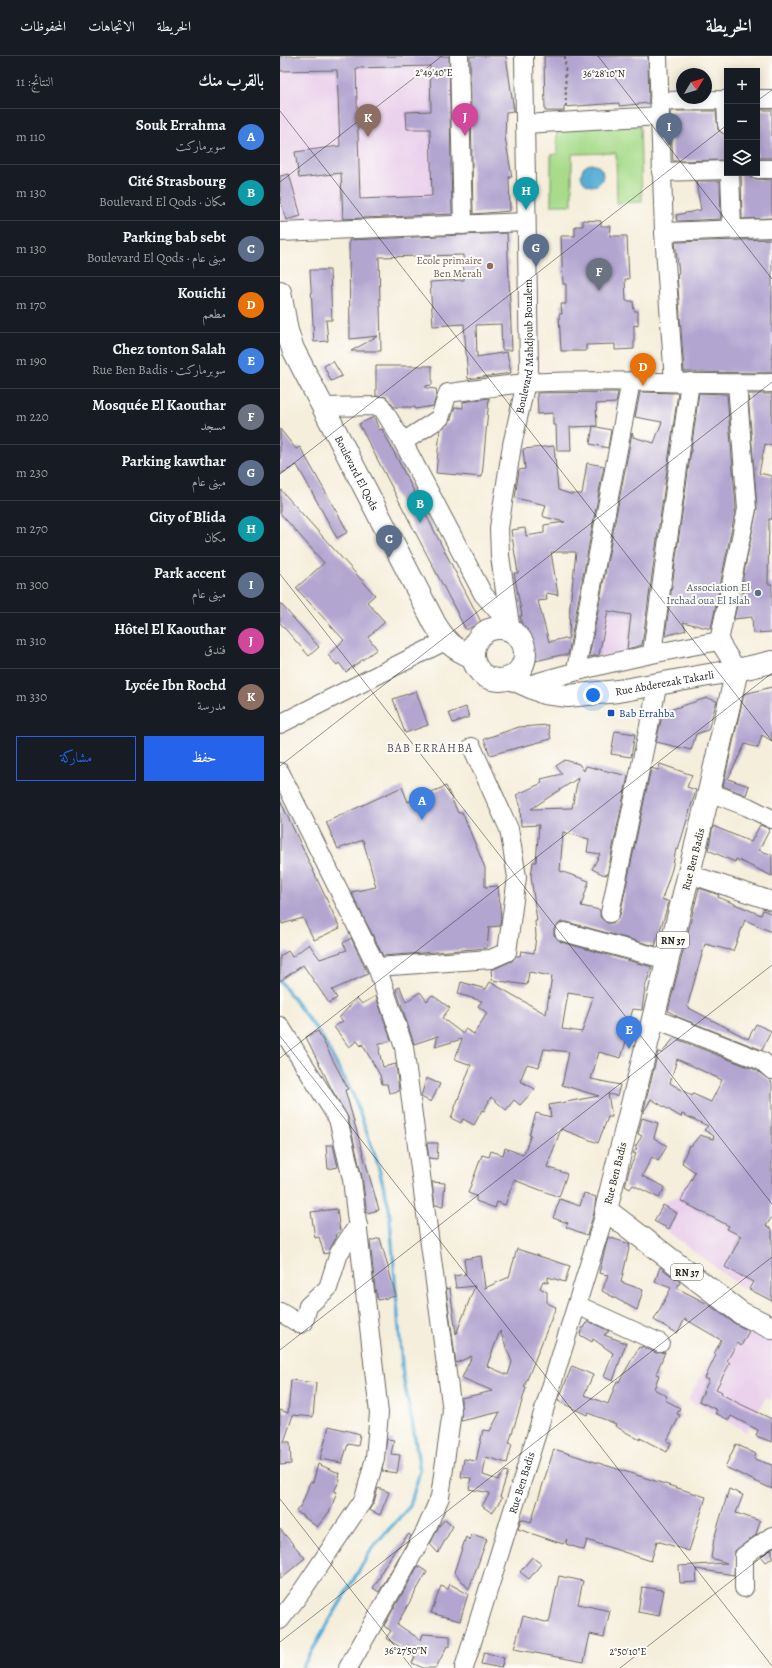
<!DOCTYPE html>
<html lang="ar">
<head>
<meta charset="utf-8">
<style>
	body { margin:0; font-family:Alegreya,Amiri,serif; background:#242831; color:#f1f3f6; direction:rtl }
	.controls { position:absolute; right:12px; top:12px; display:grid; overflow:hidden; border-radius:0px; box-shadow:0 2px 10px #0003 }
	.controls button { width:36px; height:36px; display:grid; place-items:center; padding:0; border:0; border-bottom:1px solid #363941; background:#171b24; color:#f1f3f6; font:20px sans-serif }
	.compass { position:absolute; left:396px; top:12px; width:36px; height:36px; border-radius:50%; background:#171b24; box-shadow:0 2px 10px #0003; rotate:52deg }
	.you { position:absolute; left:313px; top:639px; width:14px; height:14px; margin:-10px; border:3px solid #fff; border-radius:50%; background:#1a73e8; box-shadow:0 0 0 6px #1a73e833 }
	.badge { display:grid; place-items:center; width:26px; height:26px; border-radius:50%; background:#2563eb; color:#fff; font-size:13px; font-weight:700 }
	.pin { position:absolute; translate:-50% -33px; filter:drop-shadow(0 1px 2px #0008) }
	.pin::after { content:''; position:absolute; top:21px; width:14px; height:12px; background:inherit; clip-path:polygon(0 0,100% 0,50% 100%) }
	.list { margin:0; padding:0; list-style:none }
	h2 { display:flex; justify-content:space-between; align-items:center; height:52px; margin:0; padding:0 16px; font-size:17px }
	h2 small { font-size:13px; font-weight:400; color:#9ea1a6 }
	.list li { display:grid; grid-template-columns:26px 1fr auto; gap:12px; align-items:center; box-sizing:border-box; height:56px; padding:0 16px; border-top:1px solid #363941 }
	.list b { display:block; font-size:15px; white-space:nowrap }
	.list p { margin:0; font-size:13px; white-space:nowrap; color:#9ea1a6 }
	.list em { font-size:13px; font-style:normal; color:#9ea1a6 }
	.actions { display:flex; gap:8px; padding:12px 16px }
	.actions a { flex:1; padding:9px 0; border:1px solid #2563eb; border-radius:0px; text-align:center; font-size:14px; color:#2563eb }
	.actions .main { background:#2563eb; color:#fff }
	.icon { flex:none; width:22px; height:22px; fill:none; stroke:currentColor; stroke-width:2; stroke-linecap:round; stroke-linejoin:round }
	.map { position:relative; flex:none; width:492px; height:1612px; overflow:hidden; direction:ltr }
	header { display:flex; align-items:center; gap:24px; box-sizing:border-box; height:56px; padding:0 20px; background:#171b24; border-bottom:1px solid #363941 }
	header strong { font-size:19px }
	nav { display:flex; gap:22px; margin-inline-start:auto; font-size:14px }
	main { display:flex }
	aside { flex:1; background:#171b24 }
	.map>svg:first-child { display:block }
</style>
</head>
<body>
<header>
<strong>الخريطة</strong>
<nav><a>الخريطة</a><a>الاتجاهات</a><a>المحفوظات</a></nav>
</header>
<main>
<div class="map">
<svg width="492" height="1612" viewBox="0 0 492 1612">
	<rect width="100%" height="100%" fill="#fdfcf7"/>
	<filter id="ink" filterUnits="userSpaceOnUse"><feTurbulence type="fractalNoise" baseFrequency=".025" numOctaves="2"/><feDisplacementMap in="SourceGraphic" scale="8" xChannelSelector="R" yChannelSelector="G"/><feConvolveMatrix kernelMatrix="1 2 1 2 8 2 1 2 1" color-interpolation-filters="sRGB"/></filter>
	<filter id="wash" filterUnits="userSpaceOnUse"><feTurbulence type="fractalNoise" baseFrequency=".012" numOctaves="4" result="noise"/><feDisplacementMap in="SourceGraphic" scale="16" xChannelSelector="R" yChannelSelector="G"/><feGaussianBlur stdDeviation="0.9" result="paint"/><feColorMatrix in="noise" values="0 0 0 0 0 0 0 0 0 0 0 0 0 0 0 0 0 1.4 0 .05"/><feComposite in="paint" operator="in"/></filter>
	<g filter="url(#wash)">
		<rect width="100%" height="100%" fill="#f5eedb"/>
		<g fill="#ead1ec">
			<polygon points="0,0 174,0 179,163 0,171"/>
			<polygon points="361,533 377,533 368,593 304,603 314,552 358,560"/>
			<polygon points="408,1123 492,1171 492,1176 465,1234 374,1165 384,1146 398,1140"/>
			<polygon points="454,1259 492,1280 492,1344 486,1341 467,1376 408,1344"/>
		</g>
		<polygon fill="#a8dc8c" stroke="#627c54" points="360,69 362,146 337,147 336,97 292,98 292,149 271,149 271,99 277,98 277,71"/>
		<circle fill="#59aed5" stroke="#3a6578" cx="312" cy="119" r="11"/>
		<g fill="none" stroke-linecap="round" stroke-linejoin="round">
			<polyline stroke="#59aed5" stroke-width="3.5" points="0,925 42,981 74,1041 96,1102 109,1151 123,1321 133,1370 140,1415 130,1450 92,1492 22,1612"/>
		</g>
		<g id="blocks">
			<g fill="#b2a6d0" fill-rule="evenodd">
				<path d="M0,0H169L172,158L63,163L61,117L19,122L15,96L60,90L57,14L0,15ZM150,10L151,55L126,56L127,73H150L152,140L80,143L76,12Z"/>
				<polygon points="190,0 226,0 234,55 226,56 225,81 232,121 229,121 230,155 193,158"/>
				<polygon points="264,0 368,0 369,47 339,50 339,47 284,51 284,55 265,55"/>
				<rect x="477" y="54" width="15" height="48"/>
				<polygon points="390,55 436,55 438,74 447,79 447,104 393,105"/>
				<polygon points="461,117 468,117 471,122 477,123 492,124 492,162 462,163"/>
				<polygon points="9,118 21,160 6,164 0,142 0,120"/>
				<polygon points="416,125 440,125 441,163 397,165 396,159 421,154"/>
				<polygon points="303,164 321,165 321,170 331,170 330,180 347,180 349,223 345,223 346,245 353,245 354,255 358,255 358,270 354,269 354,293 335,294 335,288 306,289 306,295 281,295 279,258 282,258 281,248 286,248 286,228 283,228 281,180 295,180 295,170 303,170"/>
				<polygon points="227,177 232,294 222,294 221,268 196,269 197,301 227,296 231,317 188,323 184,268 153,270 150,226 184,224 183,199 99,201 101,295 71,295 98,280 70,283 69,184"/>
				<polygon points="492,183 492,317 404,316 397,218 399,217 395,186"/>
				<polygon points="30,214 50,214 52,264 46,264 48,285 34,286"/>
				<polygon points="53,305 62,320 51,325 44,310"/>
				<polygon points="96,310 152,310 152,329 146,330 146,332 156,333 157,338 153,350 135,353 135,351 114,351 106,341 96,340"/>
				<polygon points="338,336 336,347 316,348 317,370 290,371 291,395 277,395 276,369 273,369 273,357 258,358 257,337"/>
				<polygon points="360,336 398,337 362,589 347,593 351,559 328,555 319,599 309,601 352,377 353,378 353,381 374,387 382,366 355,361"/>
				<polygon points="419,337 447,338 456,452 431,573 403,566 406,574 385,580"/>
				<polygon points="468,338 492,338 492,390 485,388 479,417 492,420 492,463 489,463 488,528 492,528 492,576 473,577 472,561 454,563 458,544 463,543 463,521 477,452"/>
				<polygon points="209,342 202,421 156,417 160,374 170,366 175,351 183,352 183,346"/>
				<polygon points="94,361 99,374 102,373 201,566 186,574 79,368"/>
				<polygon points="313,370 331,374 328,392 310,388"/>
				<polygon points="0,373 16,393 20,391 68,476 57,482 17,409 0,418"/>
				<path d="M274,390L278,434L290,438H302L307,407L324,410L288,599H281L251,606L240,560H242L234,517H238L231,474L245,472L246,480L264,477V469L285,466L264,461L263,459L266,449L235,442L239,414L245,413L243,393ZM271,496H296L290,550L289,581L287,583L285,582L269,586L258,545L267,544L266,537L278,539Z"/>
				<polygon points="0,433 95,539 87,546 105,566 88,581 97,593 66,616 59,607 57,609 48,599 64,584 16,532 44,507 0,457"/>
				<polygon points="0,547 39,591 29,600 0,567"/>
				<polygon points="492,631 492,685 482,679 478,692 465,688 448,723 469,730 466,739 443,730 464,638"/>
				<polygon points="136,635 148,669 125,677 113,643"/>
				<polygon points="427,642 437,645 428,674 416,678 411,694 376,686 383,656"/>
				<polygon points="186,651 189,661 173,667 169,657"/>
				<polygon points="268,669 271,683 210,699 204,683 239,671"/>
				<polygon points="335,675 355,678 351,701 331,698"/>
				<path d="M285,704L299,708L304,715L306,710L348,720L327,819L322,818L312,813L320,798L307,796L309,783L283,776L280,815L309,825L301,850L320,854V861L327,867H334L340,859L371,712L378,714L380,708L412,719L407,731L416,734L398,794L396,793L392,813L382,843L389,846L375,890L287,866H281L274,873V879L281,886L372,911L371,913L365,931L362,954L353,953L344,982H347L341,1002L319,996L311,1023L340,1029L337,1040L328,1038L332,1061H328L318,1087L281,1073L267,1111L287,1118L279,1141L234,1124L225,1149L217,1146L215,1152L196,1145V1140L188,1137L202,1099L209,1101L211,1095L223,1099L225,1092L243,1099L251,1079H249L256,1057L271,1061L269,1049L319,1040L282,1029L289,996L264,993L259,1011L247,1008L240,1025L255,1033L240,1049L234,1044L226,1054L211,1041L204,1055L202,1054L194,1069L183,1063L181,1067L171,1062L191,1009L175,1003L182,983L155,991L158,980L134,988L116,933L120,931L126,946L140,936L147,945L152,939L170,952L162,962L183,978L185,973L194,978L207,957L198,950L202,945L178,938L181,926L206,933L210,926L266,958L272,920L249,916L247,929L212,924L211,914L232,905L236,900H240L241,895L254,897L256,880L255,865H257L251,820L253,806H256L259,769L241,770L240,748L236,739L262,727L261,723L282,718L276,710ZM298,722L292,752L251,753ZM288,937L313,941L302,976L282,973Z"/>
				<polygon points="166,730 178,757 182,756 205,812 205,831 218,830 221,862 220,870 209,871 207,892 103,900 71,836 96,831 83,784 58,793 46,766 122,731 128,746"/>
				<polygon points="0,744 60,872 34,884 23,862 2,868 0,862"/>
				<polygon points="480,769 490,773 479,794 492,799 492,820 456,803 455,806 428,794 433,770 471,786"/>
				<polygon points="419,832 439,839 438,841 481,859 483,854 492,858 492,876 465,864 453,895 425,888 407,951 468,983 476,968 491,975 482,994 398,961 388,955"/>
				<polygon points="71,882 88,918 52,934 57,942 49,947 23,909 0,925 0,900 8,895 12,901 29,888 40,903 67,894 63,887"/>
				<polygon points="96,940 111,984 98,989 100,993 99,995 103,1011 116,1008 119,1035 109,1037 107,1028 102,1028 100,1019 82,988 81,990 77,985 69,991 54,971 63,965 59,962 77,942 82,948"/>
				<polygon points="38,975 68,1033 65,1034 99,1154 87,1157 82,1121 68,1061 52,1034 26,981"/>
				<path d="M394,982L476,1014L492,1026V1161L486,1170L492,1173V1245L469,1233L473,1226L445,1211L461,1180L447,1173L449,1170L401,1145L415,1116L402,1107L409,1089L411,1090L420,1079L433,1083L434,1080L424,1074L428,1070L402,1058L401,1061L371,1043L363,1057L378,996L382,997ZM397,1003L442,1024L431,1046L413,1038L412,1040L390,1027Z"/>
				<polygon points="146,1022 160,1028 151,1046 141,1041"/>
				<polygon points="362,1062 378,1067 374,1082 387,1090 378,1105 372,1101 362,1120 385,1131 379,1142 353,1129 350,1133 345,1130 350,1111 356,1098 353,1097 357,1092 355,1091 362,1080 358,1078"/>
				<polygon points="147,1087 158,1087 157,1103 149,1102"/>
				<polygon points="46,1089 53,1089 58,1111 48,1113"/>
				<polygon points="152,1126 165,1127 163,1150 155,1149"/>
				<polygon points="304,1137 316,1141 314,1157 307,1179 286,1171 288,1167 273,1162 280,1143 300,1150"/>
				<polygon points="383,1149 397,1157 389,1173 374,1165"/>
				<polygon points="57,1153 60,1176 55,1179 56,1182 48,1197 44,1198 39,1181 35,1182 31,1156"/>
				<polygon points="328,1181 350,1188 341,1226 363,1234 357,1254 322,1235 328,1219 319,1217"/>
				<polygon points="100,1182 116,1240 98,1244 95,1233 90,1185"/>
				<path d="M237,1193L290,1210L285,1226L268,1221V1227L263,1225L260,1232L267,1236V1247L276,1251L244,1331L246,1332L229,1387L232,1388L227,1407L206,1401L203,1419L218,1424L225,1415L228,1416L220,1441L222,1442L212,1457L202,1450L210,1437L189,1433L191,1422L181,1421L184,1403L196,1405L203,1374L210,1375L220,1356L181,1365V1342L213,1335L182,1322L192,1300L176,1307L166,1233L170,1232L176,1278L195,1230L176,1232L174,1220L186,1218L184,1203L201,1200L205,1232L229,1221ZM220,1275L232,1306L228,1319L207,1310Z"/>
				<polygon points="380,1211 400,1226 397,1232 428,1248 454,1267 469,1275 461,1290 457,1287 447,1305 450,1307 436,1333 442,1336 441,1338 458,1347 492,1363 492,1386 476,1380 478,1374 451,1360 449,1364 435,1357 437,1354 419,1345 429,1324 425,1322 436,1299 434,1298 441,1284 405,1263 397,1277 374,1264 391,1232 375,1226"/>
				<polygon points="308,1265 329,1275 324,1279 346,1287 333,1325 324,1321 333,1297 313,1283 312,1286 300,1279 302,1272 304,1272"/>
				<polygon points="362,1290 376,1297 385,1296 376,1318 379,1319 374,1333 387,1340 385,1344 400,1352 397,1358 400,1359 387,1385 391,1387 387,1396 360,1382 360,1384 335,1370 336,1368 308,1357 307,1359 278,1345 292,1310 313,1319 304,1339 328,1348 337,1325 339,1326 359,1291 361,1292"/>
				<polygon points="11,1324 36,1327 33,1361 13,1359 4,1386 10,1386 11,1408 0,1409 0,1354 8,1357"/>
				<polygon points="49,1370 80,1378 78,1390 68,1388 62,1407 40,1403"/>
				<polygon points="107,1383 114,1384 111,1398 120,1399 117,1417 102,1415"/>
				<polygon points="456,1388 476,1398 474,1403 492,1409 492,1433 445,1411"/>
				<polygon points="274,1393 426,1441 409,1495 377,1485 371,1505 307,1484 304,1494 286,1488 287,1483 283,1488 238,1473 241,1463 251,1466"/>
				<polygon points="38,1408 59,1417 58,1422 60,1423 54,1436 57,1436 50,1455 37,1471 16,1455 22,1448 30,1426 33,1426"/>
				<polygon points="98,1432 109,1436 100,1459 89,1454 94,1446"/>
				<polygon points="449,1433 463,1439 456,1457 480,1465 476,1479 455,1495 454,1519 416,1513 417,1526 400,1527 399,1510 447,1507 431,1502 434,1483"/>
				<polygon points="165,1463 173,1470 158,1497 150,1488 159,1470"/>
				<polygon points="0,1473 25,1502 0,1523"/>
				<polygon points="129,1478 131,1480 99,1536 93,1532 101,1519 100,1518 113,1497"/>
				<polygon points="192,1478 207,1483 189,1533 174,1516 186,1481 190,1484"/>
				<polygon points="492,1493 492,1502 486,1506 481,1500"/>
				<polygon points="252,1501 261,1508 249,1523 240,1516"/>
				<polygon points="138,1510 147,1516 117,1568 141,1584 143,1578 170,1580 170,1591 167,1590 156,1612 143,1612 132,1607 135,1601 106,1582 111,1575 104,1570"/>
				<polygon points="279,1520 303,1525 298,1548 330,1555 324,1581 310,1578 304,1606 234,1593 243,1560 269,1567"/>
				<polygon points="170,1528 188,1538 180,1565 151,1557 161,1530 168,1533"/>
				<polygon points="362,1531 384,1534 379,1560 358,1556"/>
				<polygon points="204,1596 224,1602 221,1612 201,1608"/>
			</g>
		</g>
	</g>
	<g filter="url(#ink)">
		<use href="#blocks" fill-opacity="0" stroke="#68665f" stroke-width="1"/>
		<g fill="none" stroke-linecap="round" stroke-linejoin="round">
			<defs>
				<g id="minor">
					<polyline points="179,0 183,169"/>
					<polyline points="378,0 384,176 394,326"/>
					<polyline points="477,43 492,43"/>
					<polyline points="446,44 447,69"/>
					<polyline points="379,45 447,44"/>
					<polyline points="245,68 380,60"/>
					<polyline points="477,113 492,113"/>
					<polyline points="381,116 447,114"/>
					<polyline points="450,117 452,173"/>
					<polyline points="0,176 246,166"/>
					<polyline points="384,176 492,172"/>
					<polyline points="42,351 101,350 123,386"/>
					<path d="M229,568L203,538L123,386L160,362L168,337C194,334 221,329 247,327C328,322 410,329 492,327"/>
					<path id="s1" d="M230,569L220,500L219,472L232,389L249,313L244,0"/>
					<polyline points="439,585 467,453 457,328"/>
					<polyline points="372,597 410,326"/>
					<polyline points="296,614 351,325"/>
					<path d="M245,630C309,610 373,597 439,585L457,614"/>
					<polyline points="0,668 165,585"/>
					<polyline points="0,716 97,911 124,991 172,1355 160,1441 145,1476 68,1612"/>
					<polyline points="429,736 468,751 492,763"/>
					<polyline points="409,818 492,845"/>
					<polyline points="330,857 378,627"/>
					<polyline points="284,876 388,904"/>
					<polyline points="97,911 211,903 227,896 237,821 229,773 192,691"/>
					<polyline points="373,962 482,1005 492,1014"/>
					<polyline points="0,970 58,1063 72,1123 99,1357 95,1402 84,1443 22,1535 0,1564"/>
					<polyline points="297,1249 380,1287"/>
					<polyline points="0,1256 20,1268 24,1266 28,1250 48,1232 59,1197 78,1169"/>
					<polyline points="464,1532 464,1500 492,1480"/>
					<path id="s2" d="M184,1612L326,1154"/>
				</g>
				<g id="major">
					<path id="s3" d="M0,236L7,275L13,293L155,568C166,586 173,593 193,601"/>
					<circle cx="219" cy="598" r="26"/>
					<polyline points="457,614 429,736 326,1154 461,1257 492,1272"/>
					<path id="s4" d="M230,622L264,637L288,640L338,635L457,614L492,606"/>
				</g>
			</defs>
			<use href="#minor" stroke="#68665f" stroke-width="20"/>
			<use href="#major" stroke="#68665f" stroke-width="24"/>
			<polyline stroke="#68665f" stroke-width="2" stroke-dasharray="3 3" stroke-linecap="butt" points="285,0 286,50"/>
			<use href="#minor" stroke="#fff" stroke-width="18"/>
			<use href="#major" stroke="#fff" stroke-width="22"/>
		</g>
	</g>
	<path fill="none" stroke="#1c1c1c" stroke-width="1" stroke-opacity="0.45" d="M318,0L492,223M477,45L492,34M0,55L492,685M0,126L162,0M0,418L447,69M0,518L492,1148M0,710L492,326M0,980L492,1610M0,1002L492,617M0,1294L492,909M0,1443L132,1612M0,1586L492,1201M340,1612L492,1493"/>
	<circle fill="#8d6e63" stroke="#fdfcf7" stroke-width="1.5" cx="210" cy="210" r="4"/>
	<circle fill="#5c6f8a" stroke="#fdfcf7" stroke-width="1.5" cx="478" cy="537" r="4"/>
	<rect fill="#1a4fb4" stroke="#fdfcf7" stroke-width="1.5" x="327" y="653" width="8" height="8" rx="2"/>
	<g text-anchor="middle" stroke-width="4" stroke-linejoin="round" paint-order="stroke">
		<g fill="#fdfcf7" stroke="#605f5e" stroke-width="1">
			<rect x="377" y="876" width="32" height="16" rx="3"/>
			<rect x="391" y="1208" width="32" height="16" rx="3"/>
		</g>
		<g font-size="10" font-weight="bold" fill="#1c1c1c">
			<text x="393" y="888">RN 37</text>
			<text x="407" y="1220">RN 37</text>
		</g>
		<g font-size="11" fill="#785e54" stroke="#fdfcf7" text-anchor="end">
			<text x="202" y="208">Ecole primaire<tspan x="202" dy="13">Ben Merah</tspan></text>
		</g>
		<g font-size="11" fill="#1c1c1c" stroke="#fdfcf7">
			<text dy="4" stroke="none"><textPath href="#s1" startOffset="282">Boulevard Mahdjoub Boualem</textPath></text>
			<text dy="4" stroke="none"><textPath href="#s3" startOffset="198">Boulevard El Qods</textPath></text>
			<text dy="4" stroke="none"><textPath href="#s4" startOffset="159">Rue Abderezak Takarli</textPath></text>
			<text transform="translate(413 803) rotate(-76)" y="4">Rue Ben Badis</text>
			<text transform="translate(335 1117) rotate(-76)" y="4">Rue Ben Badis</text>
			<text dy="4" stroke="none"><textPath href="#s2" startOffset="194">Rue Ben Badis</textPath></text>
		</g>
		<g font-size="11" fill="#4e5e75" stroke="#fdfcf7" text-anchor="end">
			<text x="470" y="535">Association El<tspan x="470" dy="13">Irchad oua El Islah</tspan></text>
		</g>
		<g font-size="11" fill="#164399" stroke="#fdfcf7" text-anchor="start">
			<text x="339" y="661">Bab Errahba</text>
		</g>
		<g font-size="12" letter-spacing="1" fill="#504c5b" stroke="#fdfcf7">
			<text x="150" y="696">BAB ERRAHBA</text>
		</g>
	</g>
	<g font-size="10" text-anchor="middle" fill="#1c1c1c" stroke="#fdfcf7" stroke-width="4" stroke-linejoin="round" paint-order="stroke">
		<text x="154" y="20">2°49'40"E</text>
		<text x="324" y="21">36°28'10"N</text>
		<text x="126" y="1598">36°27'50"N</text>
		<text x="348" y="1599">2°50'10"E</text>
	</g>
</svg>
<div class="controls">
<button>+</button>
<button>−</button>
<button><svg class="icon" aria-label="layers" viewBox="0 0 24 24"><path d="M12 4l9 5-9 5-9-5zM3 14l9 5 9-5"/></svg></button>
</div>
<svg class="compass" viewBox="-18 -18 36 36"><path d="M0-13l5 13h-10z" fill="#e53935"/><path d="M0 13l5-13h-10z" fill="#9ea1a6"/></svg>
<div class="you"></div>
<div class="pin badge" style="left:142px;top:764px;background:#3f7fe0">A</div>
<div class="pin badge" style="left:140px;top:467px;background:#0f9aa8">B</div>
<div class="pin badge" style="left:109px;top:502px;background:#5c6f8a">C</div>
<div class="pin badge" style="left:363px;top:330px;background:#e8710a">D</div>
<div class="pin badge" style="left:349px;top:993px;background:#3f7fe0">E</div>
<div class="pin badge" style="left:319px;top:235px;background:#6b7280">F</div>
<div class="pin badge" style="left:256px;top:211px;background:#5c6f8a">G</div>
<div class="pin badge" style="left:246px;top:154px;background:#0f9aa8">H</div>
<div class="pin badge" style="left:389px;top:90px;background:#5c6f8a">I</div>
<div class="pin badge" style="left:185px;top:80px;background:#d1479c">J</div>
<div class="pin badge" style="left:88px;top:81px;background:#8d6e63">K</div>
</div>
<aside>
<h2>بالقرب منك<small>النتائج: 11</small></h2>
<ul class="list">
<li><span class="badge" style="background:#3f7fe0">A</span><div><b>Souk Errahma</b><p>سوبرماركت</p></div><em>110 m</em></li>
<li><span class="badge" style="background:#0f9aa8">B</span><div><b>Cité Strasbourg</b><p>مكان · Boulevard El Qods</p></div><em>130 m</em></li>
<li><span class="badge" style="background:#5c6f8a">C</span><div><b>Parking bab sebt</b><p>مبنى عام · Boulevard El Qods</p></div><em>130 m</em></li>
<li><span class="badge" style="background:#e8710a">D</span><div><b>Kouichi</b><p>مطعم</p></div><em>170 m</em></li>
<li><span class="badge" style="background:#3f7fe0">E</span><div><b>Chez tonton Salah</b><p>سوبرماركت · Rue Ben Badis</p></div><em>190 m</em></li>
<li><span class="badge" style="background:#6b7280">F</span><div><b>Mosquée El Kaouthar</b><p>مسجد</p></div><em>220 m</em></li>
<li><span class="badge" style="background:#5c6f8a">G</span><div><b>Parking kawthar</b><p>مبنى عام</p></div><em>230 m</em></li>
<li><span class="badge" style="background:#0f9aa8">H</span><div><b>City of Blida</b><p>مكان</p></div><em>270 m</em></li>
<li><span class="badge" style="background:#5c6f8a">I</span><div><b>Park accent</b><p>مبنى عام</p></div><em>300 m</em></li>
<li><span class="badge" style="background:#d1479c">J</span><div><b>Hôtel El Kaouthar</b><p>فندق</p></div><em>310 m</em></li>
<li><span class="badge" style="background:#8d6e63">K</span><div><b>Lycée Ibn Rochd</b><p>مدرسة</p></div><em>330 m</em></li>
</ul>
<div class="actions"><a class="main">حفظ</a><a>مشاركة</a></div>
</aside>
</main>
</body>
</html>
